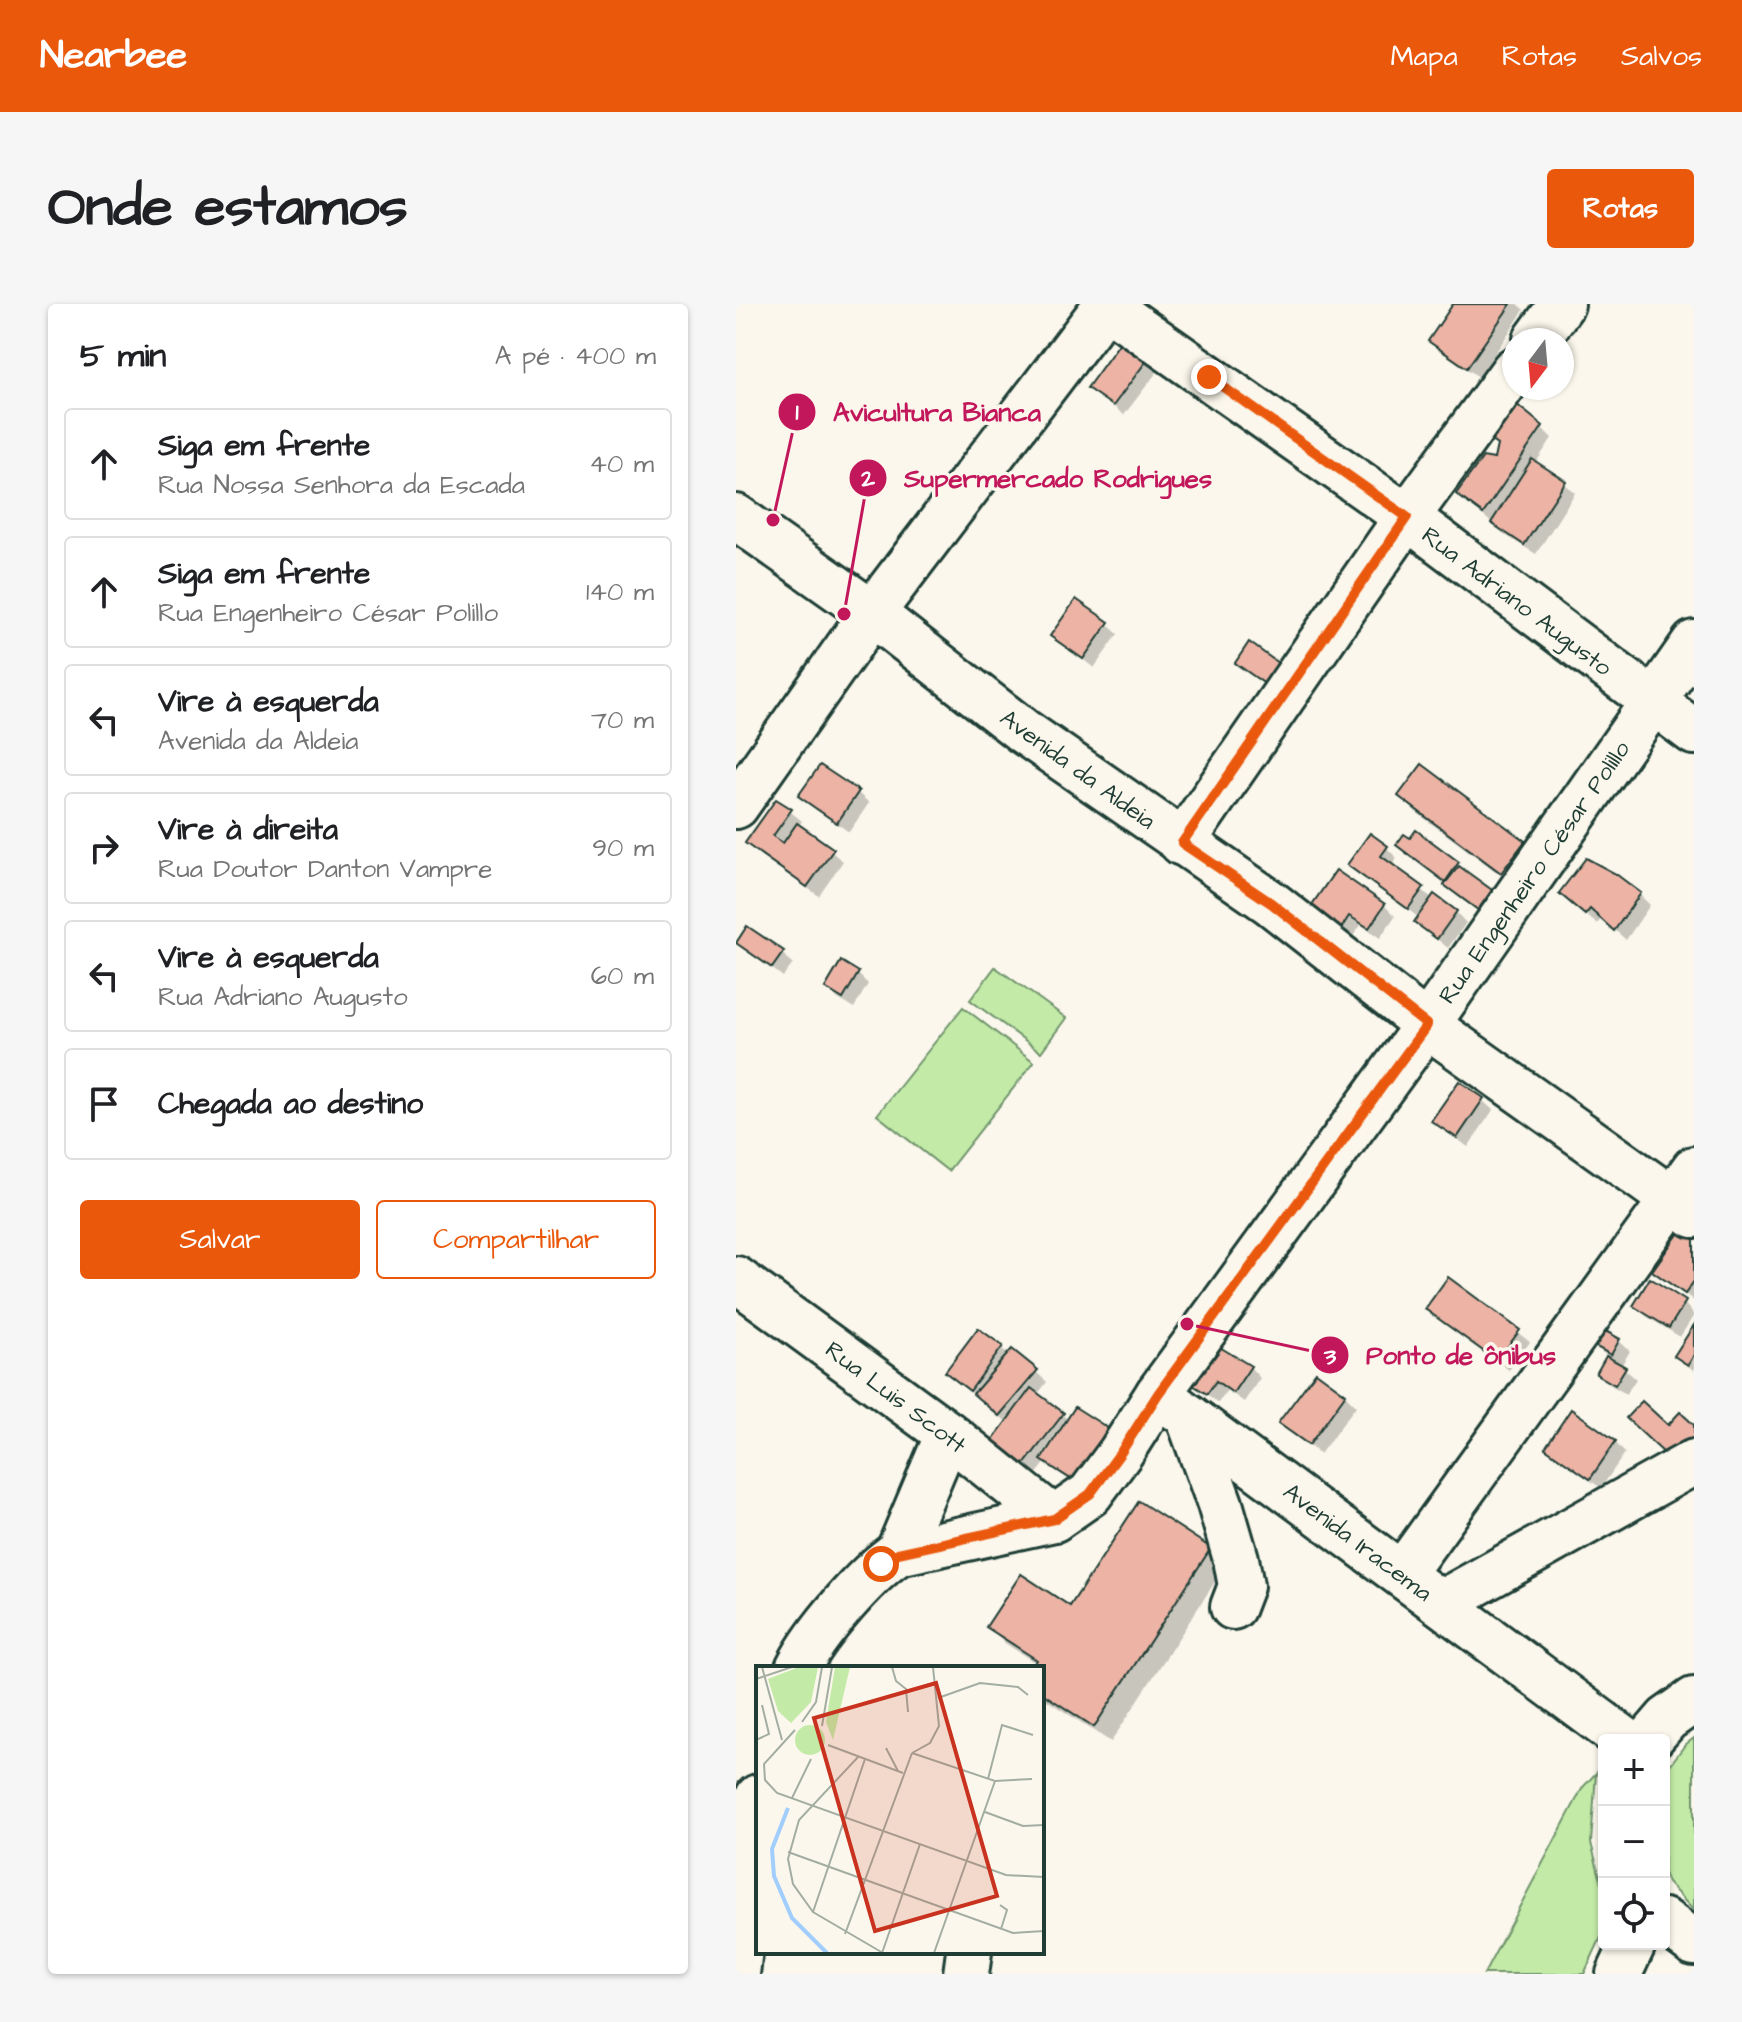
<!DOCTYPE html>
<html lang="pt">
<head>
<meta charset="utf-8">
<style>
	body { margin:0; font-family:"Architects Daughter",sans-serif; background:#f6f6f6; color:#202124 }
	.controls { position:absolute; right:24px; bottom:24px; display:grid; overflow:hidden; border-radius:8px; box-shadow:0 2px 6px #0004 }
	.controls button { width:72px; height:72px; display:grid; place-items:center; padding:0; border:0; border-bottom:2px solid #e0e0e0; background:#fff; color:#202124; font:40px sans-serif }
	.compass { position:absolute; left:766px; top:24px; width:72px; height:72px; border-radius:50%; background:#fff; box-shadow:0 2px 6px #0004; rotate:196deg }
	.stop { position:absolute; width:24px; height:24px; margin:-18px; border:6px solid #ea580c; border-radius:50%; background:#fff }
	.stop.end { background:#ea580c; border-color:#fff; box-shadow:0 2px 8px #0008 }
	.list { margin:0; padding:0; list-style:none }
	h2 { display:flex; justify-content:space-between; align-items:center; height:104px; margin:0; padding:0 32px; font-size:34px }
	h2 small { font-size:26px; font-weight:400; color:#757577 }
	.list li { display:grid; grid-template-columns:52px 1fr auto; gap:24px; align-items:center; box-sizing:border-box; height:112px; margin:0 16px 16px; padding:0 16px; border:2px solid #e0e0e0; border-radius:8px }
	.list b { display:block; font-size:30px; white-space:nowrap }
	.list p { margin:0; font-size:26px; white-space:nowrap; color:#757577 }
	.list em { font-size:26px; font-style:normal; color:#757577 }
	.actions { display:flex; gap:16px; padding:24px 32px }
	.actions a { flex:1; padding:18px 0; border:2px solid #ea580c; border-radius:8px; text-align:center; font-size:28px; color:#ea580c }
	.actions .main { background:#ea580c; color:#fff }
	.icon { flex:none; width:44px; height:44px; fill:none; stroke:currentColor; stroke-width:2; stroke-linecap:round; stroke-linejoin:round }
	.map { position:relative; flex:none; width:958px; height:1670px; overflow:hidden; border-radius:8px }
	header { display:flex; align-items:center; gap:48px; box-sizing:border-box; height:112px; padding:0 40px; background:#ea580c; color:#fff }
	header strong { font-size:38px }
	nav { display:flex; gap:44px; margin-inline-start:auto; font-size:28px }
	.intro { display:flex; align-items:center; justify-content:space-between; box-sizing:border-box; height:192px; padding:0 48px }
	h1 { margin:0; font-size:56px }
	.button { padding:20px 36px; border-radius:8px; background:#ea580c; color:#fff; font-size:28px; font-weight:700 }
	main { display:flex; gap:48px; padding:0 48px }
	aside { flex:1; background:#fff; border-radius:8px; box-shadow:0 2px 6px #0004 }
	.map>svg:first-child { display:block }
</style>
</head>
<body>
<header>
<strong>Nearbee</strong>
<nav><a>Mapa</a><a>Rotas</a><a>Salvos</a></nav>
</header>
<div class="intro"><h1>Onde estamos</h1><a class="button">Rotas</a></div>
<main>
<aside>
<h2>5 min<small>A pé · 400 m</small></h2>
<ul class="list">
<li><svg class="icon" aria-label="ahead" viewBox="0 0 24 24"><path d="M12 20V5M6 11l6-6 6 6"/></svg><div><b>Siga em frente</b><p>Rua Nossa Senhora da Escada</p></div><em>40 m</em></li>
<li><svg class="icon" aria-label="ahead" viewBox="0 0 24 24"><path d="M12 20V5M6 11l6-6 6 6"/></svg><div><b>Siga em frente</b><p>Rua Engenheiro César Polillo</p></div><em>140 m</em></li>
<li><svg class="icon" aria-label="left" viewBox="0 0 24 24"><path d="M17 20v-9H6M10 6l-5 5 5 5"/></svg><div><b>Vire à esquerda</b><p>Avenida da Aldeia</p></div><em>70 m</em></li>
<li><svg class="icon" aria-label="right" viewBox="0 0 24 24"><path d="M7 20v-9h11M14 6l5 5-5 5"/></svg><div><b>Vire à direita</b><p>Rua Doutor Danton Vampre</p></div><em>90 m</em></li>
<li><svg class="icon" aria-label="left" viewBox="0 0 24 24"><path d="M17 20v-9H6M10 6l-5 5 5 5"/></svg><div><b>Vire à esquerda</b><p>Rua Adriano Augusto</p></div><em>60 m</em></li>
<li><svg class="icon" aria-label="arrive" viewBox="0 0 24 24"><path d="M6 21V4h12l-3 4 3 4H6"/></svg><div><b>Chegada ao destino</b></div></li>
</ul>
<div class="actions"><a class="main">Salvar</a><a>Compartilhar</a></div>
</aside>
<div class="map">
<svg width="958" height="1670" viewBox="0 0 958 1670">
	<rect width="100%" height="100%" fill="#fbf7ec"/>
	<filter id="ink" filterUnits="userSpaceOnUse"><feTurbulence type="fractalNoise" baseFrequency=".0125" numOctaves="2"/><feDisplacementMap in="SourceGraphic" scale="16" xChannelSelector="R" yChannelSelector="G"/><feConvolveMatrix kernelMatrix="1 2 1 2 8 2 1 2 1" color-interpolation-filters="sRGB"/></filter>
	<g filter="url(#ink)">
		<g fill="#c3eba7" stroke="#71946e" stroke-width="2">
			<polygon points="259,663 330,714 305,748 234,696"/>
			<polygon points="227,703 298,758 212,867 141,811"/>
			<polygon points="958,1434 958,1607 932,1579 928,1569 928,1469 949,1441"/>
			<polygon points="860,1469 855,1539 868,1588 868,1627 848,1670 748,1670 847,1483"/>
		</g>
		<g fill="#0003">
			<polygon points="720,0 782,0 788,6 743,73 705,48 694,37"/>
			<polygon points="413,53 424,64 388,111 354,83"/>
			<polygon points="806,124 816,134 799,160 828,179 839,189 800,250 768,230 723,190 760,157"/>
			<polygon points="371,320 382,330 358,364 317,332"/>
			<polygon points="501,359 541,360 551,371 540,389"/>
			<polygon points="84,463 122,489 133,499 113,528 76,502 65,492"/>
			<polygon points="686,463 788,539 804,555 782,584 680,508 664,492"/>
			<polygon points="41,497 66,517 62,522 107,557 83,592 22,550 12,539"/>
			<polygon points="662,541 722,560 765,598 753,615 721,592 711,580"/>
			<polygon points="651,544 661,554 656,562 697,595 720,608 730,619 712,644 680,618 683,614 614,560"/>
			<polygon points="904,591 914,601 890,636 866,614 861,620 836,600"/>
			<polygon points="648,601 659,612 644,634 625,621 615,635 587,615"/>
			<polygon points="2,638 46,649 57,660 47,673"/>
			<polygon points="122,670 132,680 118,704 102,695 91,684"/>
			<polygon points="746,796 757,806 732,843 698,817"/>
			<polygon points="958,938 958,997 919,966"/>
			<polygon points="713,976 794,1038 773,1066 702,1015 692,1004"/>
			<polygon points="948,999 958,1011 944,1033 910,1012 899,1001"/>
			<polygon points="958,1025 958,1067 941,1052"/>
			<polygon points="243,1027 273,1051 300,1068 311,1078 301,1091 333,1116 352,1188 318,1166 310,1158 299,1172 268,1148 272,1119 211,1068"/>
			<polygon points="883,1037 894,1047 885,1062 900,1075 890,1090 873,1080 862,1070 872,1053 857,1040"/>
			<polygon points="514,1063 524,1074 508,1098 491,1086 482,1099 452,1075"/>
			<polygon points="609,1091 620,1102 584,1150 545,1119"/>
			<polygon points="879,1138 889,1149 865,1184 822,1154 811,1143"/>
			<polygon points="474,1245 490,1261 375,1438 306,1393 306,1364 298,1364 301,1360 269,1339 253,1323 335,1305"/>
		</g>
		<g fill="#edb4a6" stroke="#1f3d34" stroke-width="2">
			<polygon points="717,0 775,0 731,64 692,37"/>
			<polygon points="388,33 414,52 377,102 351,84"/>
			<polygon points="779,99 807,122 747,210 720,190 747,153 758,155 761,141 751,134"/>
			<polygon points="796,155 830,177 788,241 755,219"/>
			<polygon points="340,295 373,318 347,355 314,332"/>
			<polygon points="513,338 542,359 529,380 499,359"/>
			<polygon points="686,460 789,537 765,569 662,492"/>
			<polygon points="84,461 123,487 101,519 62,492"/>
			<polygon points="40,495 56,505 37,532 47,539 61,519 98,545 71,583 9,539"/>
			<polygon points="680,526 723,558 709,578 660,541 668,530 674,534"/>
			<polygon points="634,529 652,542 645,552 688,583 672,605 611,561"/>
			<polygon points="850,554 880,570 905,589 878,627 854,605 849,611 823,589"/>
			<polygon points="723,562 756,586 742,606 708,581"/>
			<polygon points="600,566 649,600 633,624 613,612 604,626 573,605"/>
			<polygon points="698,590 721,607 701,635 678,618"/>
			<polygon points="11,622 48,647 36,664 0,639"/>
			<polygon points="105,657 123,668 107,695 89,684"/>
			<polygon points="723,777 748,794 721,834 695,817"/>
			<polygon points="945,926 958,935 958,977 949,990 916,967"/>
			<polygon points="712,973 784,1026 761,1057 689,1005"/>
			<polygon points="914,974 950,997 933,1024 897,1002"/>
			<polygon points="958,1021 958,1051 952,1061 938,1052"/>
			<polygon points="242,1024 267,1042 234,1087 209,1068"/>
			<polygon points="864,1024 884,1035 875,1051 855,1040"/>
			<polygon points="477,1039 515,1062 497,1089 480,1077 471,1090 449,1076"/>
			<polygon points="276,1045 302,1066 263,1112 237,1090"/>
			<polygon points="870,1052 890,1063 879,1081 860,1070"/>
			<polygon points="580,1068 610,1090 573,1141 542,1119"/>
			<polygon points="295,1084 328,1109 287,1162 255,1138"/>
			<polygon points="906,1097 932,1121 944,1108 958,1121 958,1134 929,1150 890,1114"/>
			<polygon points="339,1103 375,1126 341,1179 305,1156"/>
			<polygon points="835,1105 880,1137 854,1175 809,1144"/>
			<polygon points="403,1197 475,1244 358,1423 306,1389 306,1364 296,1364 301,1356 250,1323 285,1270 334,1302"/>
		</g>
		<g fill="none" stroke-linecap="round" stroke-linejoin="round">
			<defs>
				<g id="minor">
					<polyline points="368,0 671,213 958,428"/>
					<polyline points="800,36 826,0"/>
					<polyline points="0,213 136,309 287,427 535,599 691,721 958,911"/>
					<polyline points="0,502 136,309 371,0"/>
					<polyline points="446,539 671,213 778,66"/>
					<polyline points="0,975 212,1130 318,1215"/>
					<polyline points="422,1090 889,1436"/>
					<polyline points="452,1112 484,1200 500,1255 505,1282 497,1303"/>
					<polyline points="162,1249 212,1130"/>
					<polyline points="666,1270 958,865"/>
					<polyline points="705,1299 958,1158"/>
					<path d="M62,1364C79,1330 130,1270 162,1249L318,1215L354,1190L385,1148L422,1090L691,721L958,339"/>
					<polyline points="913,1436 931,1415 958,1396"/>
					<polyline points="928,1617 958,1639"/>
					<polyline points="1,1670 22,1493"/>
					<polyline points="230,1670 233,1648"/>
					<polyline points="883,1670 897,1640"/>
				</g>
			</defs>
			<use href="#minor" stroke="#1f3d34" stroke-width="50"/>
			<use href="#minor" stroke="#fbf7ec" stroke-width="44"/>
		</g>
	</g>
	<g fill="none" stroke-linecap="round" stroke-linejoin="round" filter="url(#ink)">
		<polyline stroke="#ea580c" stroke-width="10" points="145,1260 162,1249 318,1215 354,1190 385,1148 422,1090 691,721 535,599 446,539 671,213 473,73"/>
	</g>
	<g text-anchor="middle" stroke-width="7" stroke-linejoin="round" paint-order="stroke">
		<g font-size="24" fill="#1f3d34" stroke="#fbf7ec">
			<text transform="translate(781 297) rotate(37)" y="8">Rua Adriano Augusto</text>
			<text transform="translate(342 465) rotate(36)" y="8">Avenida da Aldeia</text>
			<text transform="translate(798 568) rotate(-55)" y="8">Rua Engenheiro César Polillo</text>
			<text transform="translate(160 1093) rotate(37)" y="8">Rua Luis Scott</text>
			<text transform="translate(622 1238) rotate(37)" y="8">Avenida Iracema</text>
		</g>
	</g>
	<g transform="translate(20 1362)">
		<rect width="288" height="288" fill="#fbf7ec"/>
		<path d="M43,1H62L55,36L35,57L22,45L12,13ZM79,1H94L77,74L70,56ZM39 74a15 15 0 1 1 30 0a15 15 0 1 1-30 0Z" fill="#c3eba7"/>
		<path fill="none" stroke="#a1cefc" stroke-width="4" d="M32,142L16,183L18,210L36,252L71,287"/>
		<path fill="none" stroke="#a3ada2" stroke-width="2" d="M6,1L26,74M136,1L140,15L150,23L152,46M0,13L36,1M182,32L224,17L262,21L272,29M46,56L60,36L66,1M66,60L76,1M39,64L8,98L9,114L21,127L250,209L288,211M0,74L13,68L6,39M72,79L147,107M130,82L142,105M156,87L239,115L276,113M156,87L174,77L183,60L177,1M103,90L43,154L32,193L37,218L57,246L127,287M232,113L246,59L277,69M36,132L55,93M229,146L267,160L288,159M32,186L257,267L288,265M244,239L251,244L245,263M57,246L109,93M89,268L156,87M126,287L164,178M178,287L239,115"/>
		<path fill="#c8321e" fill-opacity="0.15" stroke="#c8321e" stroke-width="4" d="M180,17L241,230L119,265L58,52Z"/>
		<rect width="288" height="288" fill="none" stroke="#1f3d34" stroke-width="4"/>
	</g>
	<path fill="none" stroke="#c2185b" stroke-width="3" d="M37 216L61 108M108 310L132 174M451 1020L594 1051"/>
	<g fill="#c2185b" stroke="#fbf7ec" stroke-width="3">
		<circle cx="37" cy="216" r="8"/>
		<circle cx="108" cy="310" r="8"/>
		<circle cx="451" cy="1020" r="8"/>
		<circle cx="61" cy="108" r="20"/>
		<circle cx="132" cy="174" r="20"/>
		<circle cx="594" cy="1051" r="20"/>
	</g>
	<g font-size="24" text-anchor="middle" font-weight="bold" fill="#fff">
		<text x="61" y="116">1</text>
		<text x="132" y="182">2</text>
		<text x="594" y="1060">3</text>
	</g>
	<g font-size="26" text-anchor="middle" font-weight="bold" fill="#c2185b" stroke="#fbf7ec" stroke-width="7" stroke-linejoin="round" paint-order="stroke">
		<text x="201" y="117">Avicultura Bianca</text>
		<text x="322" y="183">Supermercado Rodrigues</text>
		<text x="725" y="1060">Ponto de ônibus</text>
	</g>
</svg>
<div class="controls">
<button>+</button>
<button>−</button>
<button><svg class="icon" aria-label="locate" viewBox="0 0 24 24"><circle cx="12" cy="12" r="6"/><path d="M12 2v4M12 18v4M2 12h4M18 12h4"/></svg></button>
</div>
<svg class="compass" viewBox="-18 -18 36 36"><path d="M0-13l5 13h-10z" fill="#e53935"/><path d="M0 13l5-13h-10z" fill="#757577"/></svg>
<div class="stop" style="left:145px;top:1260px"></div>
<div class="stop end" style="left:473px;top:73px"></div>
</div>
</main>
</body>
</html>
